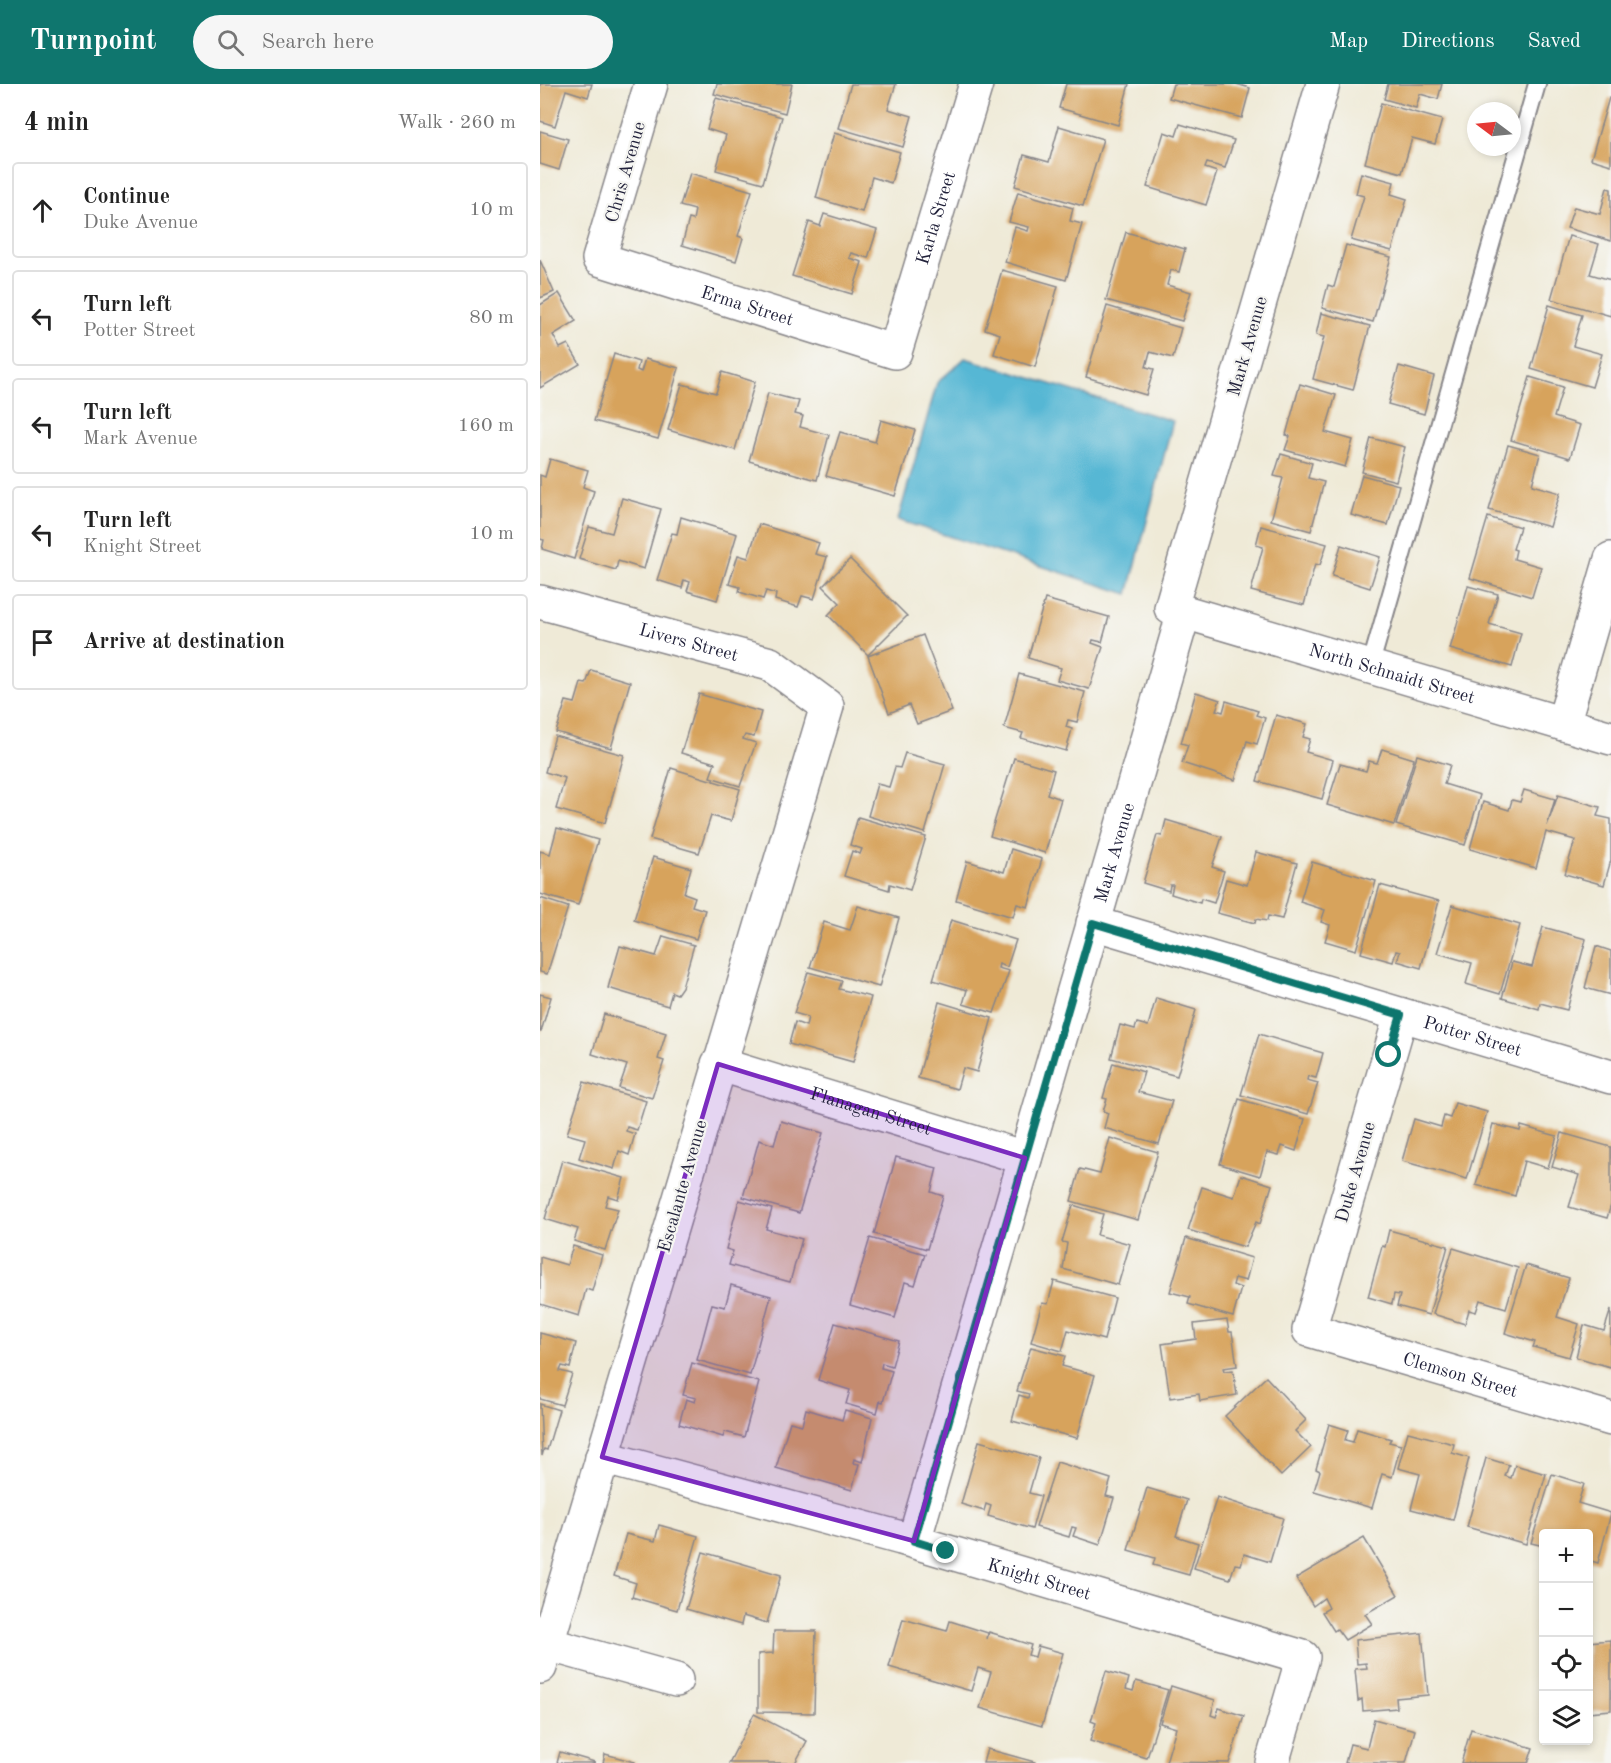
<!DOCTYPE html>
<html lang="en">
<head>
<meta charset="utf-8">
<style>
	body { margin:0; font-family:"Old Standard TT",serif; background:#f6f6f6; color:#222 }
	.controls { position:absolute; right:18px; bottom:18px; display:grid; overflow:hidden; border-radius:6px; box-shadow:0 3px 9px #0003 }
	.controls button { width:54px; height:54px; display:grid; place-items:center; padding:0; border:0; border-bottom:2px solid #e0e0e0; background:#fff; color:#222; font:30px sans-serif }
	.compass { position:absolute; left:927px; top:18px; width:54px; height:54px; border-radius:50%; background:#fff; box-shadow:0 3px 9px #0003; rotate:286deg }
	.stop { position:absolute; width:18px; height:18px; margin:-14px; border:4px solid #0f766e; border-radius:50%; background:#fff }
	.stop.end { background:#0f766e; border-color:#fff; box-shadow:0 2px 6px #0008 }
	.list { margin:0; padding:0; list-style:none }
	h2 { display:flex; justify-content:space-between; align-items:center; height:78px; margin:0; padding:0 24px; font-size:26px }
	h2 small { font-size:20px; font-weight:400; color:#767676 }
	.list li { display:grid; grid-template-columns:39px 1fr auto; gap:18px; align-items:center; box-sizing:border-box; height:96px; margin:0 12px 12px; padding:0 12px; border:2px solid #e0e0e0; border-radius:6px }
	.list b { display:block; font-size:22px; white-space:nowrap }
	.list p { margin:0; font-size:20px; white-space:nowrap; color:#767676 }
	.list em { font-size:20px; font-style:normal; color:#767676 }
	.icon { flex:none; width:33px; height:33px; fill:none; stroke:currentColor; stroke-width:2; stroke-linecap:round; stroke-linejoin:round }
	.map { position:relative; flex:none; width:1071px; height:1679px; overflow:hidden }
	header { display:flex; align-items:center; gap:36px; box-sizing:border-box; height:84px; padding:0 30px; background:#0f766e; color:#fff }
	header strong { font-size:28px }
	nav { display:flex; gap:33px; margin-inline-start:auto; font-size:21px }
	.search { width:420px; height:54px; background:#f6f6f6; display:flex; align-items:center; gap:15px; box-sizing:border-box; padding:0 21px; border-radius:33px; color:#767676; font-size:22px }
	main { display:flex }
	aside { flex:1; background:#fff }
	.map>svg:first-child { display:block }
</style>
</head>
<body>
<header>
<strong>Turnpoint</strong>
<div class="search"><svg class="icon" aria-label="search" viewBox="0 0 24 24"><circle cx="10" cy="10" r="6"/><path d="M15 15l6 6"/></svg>Search here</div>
<nav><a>Map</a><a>Directions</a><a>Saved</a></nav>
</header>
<main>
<aside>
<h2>4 min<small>Walk · 260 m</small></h2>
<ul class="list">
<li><svg class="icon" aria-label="ahead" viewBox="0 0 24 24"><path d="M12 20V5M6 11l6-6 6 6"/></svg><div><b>Continue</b><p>Duke Avenue</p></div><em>10 m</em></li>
<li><svg class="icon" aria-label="left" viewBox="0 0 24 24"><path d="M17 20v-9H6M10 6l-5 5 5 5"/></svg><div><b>Turn left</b><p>Potter Street</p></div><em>80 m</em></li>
<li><svg class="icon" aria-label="left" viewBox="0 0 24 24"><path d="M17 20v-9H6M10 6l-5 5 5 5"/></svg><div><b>Turn left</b><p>Mark Avenue</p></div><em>160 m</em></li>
<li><svg class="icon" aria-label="left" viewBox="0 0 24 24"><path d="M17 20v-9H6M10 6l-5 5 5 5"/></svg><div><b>Turn left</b><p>Knight Street</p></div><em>10 m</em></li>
<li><svg class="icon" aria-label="arrive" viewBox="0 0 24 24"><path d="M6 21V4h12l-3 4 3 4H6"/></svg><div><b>Arrive at destination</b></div></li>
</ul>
</aside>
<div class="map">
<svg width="1071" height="1679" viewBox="0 0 1071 1679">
	<rect width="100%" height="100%" fill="#f6f6f2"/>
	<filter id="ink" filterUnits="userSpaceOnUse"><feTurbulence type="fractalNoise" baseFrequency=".0167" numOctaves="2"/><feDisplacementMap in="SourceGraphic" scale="12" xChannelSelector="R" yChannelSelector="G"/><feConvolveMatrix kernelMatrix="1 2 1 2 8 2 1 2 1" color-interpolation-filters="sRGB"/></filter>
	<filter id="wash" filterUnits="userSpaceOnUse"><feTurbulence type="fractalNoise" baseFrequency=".008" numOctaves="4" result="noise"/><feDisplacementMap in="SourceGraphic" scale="24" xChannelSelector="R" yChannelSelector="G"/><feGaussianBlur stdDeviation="1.35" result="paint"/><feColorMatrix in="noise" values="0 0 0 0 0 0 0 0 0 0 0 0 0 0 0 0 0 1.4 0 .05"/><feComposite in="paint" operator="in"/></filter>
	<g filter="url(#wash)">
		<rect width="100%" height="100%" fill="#efead7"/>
		<polygon fill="#56b7d4" stroke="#3c6c88" stroke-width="1.5" points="425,274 633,337 588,510 358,436 397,299"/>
		<g id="blocks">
			<g fill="#d7a35c">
				<polygon points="0,0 52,0 48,13 26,6 15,42 0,37"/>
				<polygon points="177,0 252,0 245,29 174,10"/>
				<polygon points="311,0 356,0 348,25 372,32 363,63 298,44"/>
				<polygon points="526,0 589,0 578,41 519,24"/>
				<polygon points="633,0 696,0 710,4 702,34 629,14"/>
				<polygon points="848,0 902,0 898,15 880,10 876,24 844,15"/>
				<polygon points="176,14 242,33 223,99 176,86 186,51 167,45"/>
				<polygon points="1069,14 1071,14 1071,81 1051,75"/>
				<polygon points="841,19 902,36 895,60 872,54 862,89 825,79"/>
				<polygon points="640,40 694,56 685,84 667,79 665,84 677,88 666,121 607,103 624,48 636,52"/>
				<polygon points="519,42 563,55 543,122 475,102 484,71 509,78"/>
				<polygon points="0,47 28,55 19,86 0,80"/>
				<polygon points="294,49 360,68 351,99 332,93 322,128 276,114"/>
				<polygon points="150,89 212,107 198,152 203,154 196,177 142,161 149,135 153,136 155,126 140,122"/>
				<polygon points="821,89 854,98 851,110 867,115 852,167 811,156 824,112 816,110"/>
				<polygon points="1067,104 1071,105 1071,157 1027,144 1034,123 1060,130"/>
				<polygon points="478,108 533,124 530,137 542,140 526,196 465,178 475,143 488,147 489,143 469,138"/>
				<polygon points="284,130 337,146 328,174 311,169 309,174 322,178 312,210 252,192 269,138 280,142"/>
				<polygon points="586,148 645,165 639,188 631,186 627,201 651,208 642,237 566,216"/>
				<polygon points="1029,152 1059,160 1050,190 1071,196 1071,232 1011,215"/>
				<polygon points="806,161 851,173 833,238 782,224 788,201 794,203"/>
				<polygon points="0,176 14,208 0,214"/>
				<polygon points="462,186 518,202 495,283 454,270 460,250 445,245"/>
				<polygon points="19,209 36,237 13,251 20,264 28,260 40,280 0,304 0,221"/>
				<polygon points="1009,221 1042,231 1033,262 1062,270 1052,303 991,285"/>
				<polygon points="567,222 641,244 633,274 610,268 606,283 614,285 606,311 546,293"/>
				<polygon points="781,229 830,242 813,306 773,295 784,253 776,251"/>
				<polygon points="74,270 99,278 97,286 101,288 105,275 139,284 118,355 54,337"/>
				<polygon points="859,282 894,292 884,330 848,320"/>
				<polygon points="182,288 215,298 195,366 128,346 142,300 176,309"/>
				<polygon points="990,293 1023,303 1014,333 1040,341 1030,374 971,356"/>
				<polygon points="760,300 796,311 785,348 813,356 805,383 745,366 750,352 746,351"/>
				<polygon points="228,309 259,317 255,330 263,332 260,343 289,351 277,396 209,377"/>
				<polygon points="341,336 375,346 355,412 286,392 300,348 335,358"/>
				<polygon points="831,354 865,363 856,397 822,388"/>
				<polygon points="968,361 1000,370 992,401 1020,409 1010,443 949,426"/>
				<polygon points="741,370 772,379 768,394 784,398 771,447 731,436 743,394 734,392"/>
				<polygon points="10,375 48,386 43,403 54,407 34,475 2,465 4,456 0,455 0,391 5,393"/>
				<polygon points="822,391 859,401 848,441 811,431"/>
				<polygon points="82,414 121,425 104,485 78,477 76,486 39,475 49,443 72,449"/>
				<polygon points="141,433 197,450 177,516 147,507 150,498 144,496 142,504 117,496 132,449 137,450"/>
				<polygon points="948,433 980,443 973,465 976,466 974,475 1001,483 992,513 930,494"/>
				<polygon points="219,440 279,459 275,470 287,473 274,515 262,512 258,523 235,516 236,510 226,507 223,515 199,508 200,503 189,500 198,471 208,474"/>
				<polygon points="721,442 787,460 780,481 775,480 764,521 711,507 723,463 716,461"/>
				<polygon points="801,461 840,473 830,504 792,492"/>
				<polygon points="310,475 367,532 328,571 288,531 300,519 283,502"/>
				<polygon points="928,502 958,510 949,540 981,549 972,583 910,565"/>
				<polygon points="505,515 569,533 562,558 553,556 552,559 563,563 549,605 517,596 521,584 488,574"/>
				<polygon points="383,551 412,627 377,640 369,621 349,629 328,572"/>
				<polygon points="51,586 90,598 71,664 16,648 26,617 35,619 41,599 46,600"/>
				<polygon points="479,590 545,608 537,638 528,636 526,643 532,645 526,667 481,654 483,649 464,644"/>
				<polygon points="656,608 680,616 676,626 683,628 686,617 718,627 716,631 725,634 717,660 707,657 695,696 642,679 648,661 641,659"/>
				<polygon points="159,610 221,628 214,653 205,651 203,655 216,659 200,702 170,693 175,679 141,669"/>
				<polygon points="736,631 767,640 763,653 770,655 766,668 793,676 782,715 717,697"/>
				<polygon points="15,652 84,671 65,739 16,725 25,694 5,688"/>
				<polygon points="842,665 874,675 854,741 787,721 800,680 826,687 829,677 837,679"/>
				<polygon points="365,669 405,680 385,749 328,732 337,700 349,703 355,683 360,684"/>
				<polygon points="877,671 910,681 904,700 940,711 925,761 856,741"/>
				<polygon points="474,674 514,686 507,710 521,715 505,769 450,752"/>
				<polygon points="131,684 200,705 191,737 171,732 159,769 110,755"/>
				<polygon points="984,706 1015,715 1007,742 1018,711 1060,723 1057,732 1071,735 1071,776 1064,801 1025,790 1035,756 1006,748 996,784 930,765 943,718 969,726 972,716 980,718"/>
				<polygon points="318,733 386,753 370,806 350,800 349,806 304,792 312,767 320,770 322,765 310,761"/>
				<polygon points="626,736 682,753 672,783 684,787 674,819 661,815 660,819 631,810 633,801 630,801 629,807 603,799 617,751 622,752"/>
				<polygon points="17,744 58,756 38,821 0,810 0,767 10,770"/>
				<polygon points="471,765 502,775 488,823 477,820 473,833 416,816 427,777 464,788"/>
				<polygon points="716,768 757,779 742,835 728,832 727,837 716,835 715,839 677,829 686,795 707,801"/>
				<polygon points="113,773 151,784 144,809 155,813 152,822 165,826 156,855 94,836"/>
				<polygon points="772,778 836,797 816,866 785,857 790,841 781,838 785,826 760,818"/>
				<polygon points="840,801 899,817 881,884 857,877 860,868 856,867 853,878 821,869"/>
				<polygon points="0,814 28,823 7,890 0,888"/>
				<polygon points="912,821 980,841 960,910 926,900 932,879 897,869"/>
				<polygon points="318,822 359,834 339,903 270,883 284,838 310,846"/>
				<polygon points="411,836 476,856 467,883 459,880 458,884 469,887 454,929 423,920 427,906 393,896"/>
				<polygon points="1003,843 1046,855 1027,926 1000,919 999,925 962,914 972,878 992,883"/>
				<polygon points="123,852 154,861 142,903 137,910 132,908 128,922 68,904 80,862 116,872"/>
				<polygon points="1056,862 1071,867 1071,911 1045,904"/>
				<polygon points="268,888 302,897 299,905 331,913 313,978 249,960 255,938 266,942 268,933 254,929"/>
				<polygon points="0,910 11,913 1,948 0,948"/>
				<polygon points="616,914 656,926 637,992 571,974 580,941 595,945 597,939 608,942"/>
				<polygon points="399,918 452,934 437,988 423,984 417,1005 378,994"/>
				<polygon points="64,930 126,949 118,975 124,977 112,1014 79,1004 87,981 52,970"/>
				<polygon points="719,950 783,969 776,994 768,992 767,996 778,999 768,1030 701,1011"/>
				<polygon points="573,979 604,988 598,1008 632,1017 619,1060 564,1044 568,1029 563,1027 567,1015 563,1014"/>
				<polygon points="44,998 106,1017 97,1046 87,1043 86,1047 95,1050 89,1071 79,1067 74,1085 39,1074 45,1055 27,1050"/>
				<polygon points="699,1015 765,1035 756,1067 742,1062 739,1071 727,1068 720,1092 680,1080"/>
				<polygon points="915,1019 947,1028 927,1095 862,1077 874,1035 901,1043 904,1032 910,1034"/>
				<polygon points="241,1037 283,1049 259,1129 203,1113 219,1056 234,1061"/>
				<polygon points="953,1040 980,1047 981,1042 1017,1052 1008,1084 984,1077 975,1112 936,1101"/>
				<polygon points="1022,1049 1071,1063 1071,1121 1067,1134 1029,1123 1039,1091 1012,1083"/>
				<polygon points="570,1054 618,1068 598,1136 531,1117 540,1085 560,1090"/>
				<polygon points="356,1073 397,1084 391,1108 403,1112 387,1165 334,1150"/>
				<polygon points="22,1076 84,1094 78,1115 68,1112 65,1122 78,1125 65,1166 34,1157 38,1145 5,1135"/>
				<polygon points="701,1091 732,1101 720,1140 716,1138 705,1163 648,1146 662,1103 694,1113"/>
				<polygon points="199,1116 232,1125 226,1145 262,1155 250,1198 189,1181 193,1167 186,1165"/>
				<polygon points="533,1121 563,1130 557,1151 590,1160 578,1201 523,1185 527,1159 522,1158"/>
				<polygon points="849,1146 908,1162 889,1231 857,1222 860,1211 854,1210 852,1220 828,1213 842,1162 845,1163"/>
				<polygon points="330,1154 385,1170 375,1201 365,1198 355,1234 310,1221"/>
				<polygon points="646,1154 712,1174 706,1197 695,1194 693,1201 701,1204 693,1233 648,1220 650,1213 630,1208"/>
				<polygon points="33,1162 62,1171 52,1207 46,1205 39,1232 0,1220 0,1173 27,1181"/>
				<polygon points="913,1164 978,1184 966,1224 940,1216 936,1228 929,1226 925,1240 893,1230"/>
				<polygon points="986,1181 1029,1194 1017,1233 1039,1240 1029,1273 993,1263 995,1258 965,1249"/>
				<polygon points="514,1197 575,1214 564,1256 528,1246 522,1267 491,1258 502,1219 508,1220"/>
				<polygon points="191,1201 231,1212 210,1291 157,1276 172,1220 185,1223"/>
				<polygon points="1071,1225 1070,1283 1036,1273 1044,1241 1064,1247"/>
				<polygon points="687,1236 689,1248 692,1248 697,1282 683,1284 684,1287 693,1286 697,1311 660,1317 659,1310 630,1314 622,1260 656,1255 654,1240"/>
				<polygon points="295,1239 359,1257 352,1282 342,1279 341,1284 352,1287 343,1318 340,1317 337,1329 306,1320 310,1306 278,1296"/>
				<polygon points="0,1249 36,1259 30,1284 22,1282 20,1287 32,1290 22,1321 0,1315"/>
				<polygon points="491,1263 525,1272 522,1282 555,1291 537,1354 472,1337 479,1311 488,1314 489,1310 477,1307"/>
				<polygon points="152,1279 219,1298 204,1353 185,1348 183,1353 139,1340 146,1315 155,1318 156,1314 143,1311"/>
				<polygon points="726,1293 766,1336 755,1347 771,1363 741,1392 685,1332"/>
				<polygon points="0,1320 19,1326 7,1366 4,1365 2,1372"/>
				<polygon points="266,1325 302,1336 305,1326 332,1334 322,1378 314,1375 313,1379 319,1380 312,1406 236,1384 250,1338 262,1341"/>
				<polygon points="789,1340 808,1346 805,1356 813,1358 817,1345 851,1355 849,1358 861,1361 852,1393 842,1390 832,1424 774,1407 780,1387 776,1385"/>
				<polygon points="868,1348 914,1360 912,1369 929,1374 913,1436 871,1425 880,1390 858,1384"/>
				<polygon points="439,1357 499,1374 489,1409 501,1412 492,1445 448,1432 451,1422 446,1420 444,1427 421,1420"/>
				<polygon points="946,1374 969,1381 965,1392 971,1394 975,1381 1006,1390 986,1460 927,1443"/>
				<polygon points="517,1378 571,1395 566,1412 574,1414 560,1461 533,1452 536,1444 532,1443 529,1453 496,1443"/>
				<polygon points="1012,1390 1044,1400 1038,1419 1071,1429 1058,1479 1048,1476 1048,1450 1004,1450 1004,1462 991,1459"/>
				<polygon points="607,1404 647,1416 636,1452 658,1459 649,1491 613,1481 615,1474 588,1466"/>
				<polygon points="677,1413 743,1434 730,1478 704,1470 701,1481 695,1480 690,1495 654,1484"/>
				<polygon points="119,1441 158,1452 137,1526 92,1513 96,1499 74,1492 86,1450 115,1457"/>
				<polygon points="824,1454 858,1511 825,1530 832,1540 805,1556 797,1545 794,1547 782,1528 789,1524 784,1514 773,1522 756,1494"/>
				<polygon points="163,1468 241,1491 227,1539 203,1532 201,1541 146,1525"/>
				<polygon points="363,1535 407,1547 410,1537 448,1549 447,1555 449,1548 491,1561 488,1571 495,1573 498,1562 523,1569 502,1642 440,1624 451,1588 438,1584 431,1607 349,1583"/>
				<polygon points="234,1547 276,1547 274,1629 218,1628 218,1570 233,1569"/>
				<polygon points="882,1549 888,1611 856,1614 857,1624 823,1627 822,1615 818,1617 815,1585 827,1584 826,1579 817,1580 815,1556"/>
				<polygon points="1071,1556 1071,1626 1048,1628 1048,1558"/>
				<polygon points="566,1587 589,1594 586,1605 593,1607 596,1597 628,1606 607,1674 550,1657 556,1639 551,1637"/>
				<polygon points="631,1602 675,1616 671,1631 676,1633 679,1624 704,1632 689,1679 626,1678 636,1644 620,1639"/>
				<polygon points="214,1630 267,1657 255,1679 189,1679"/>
				<polygon points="834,1635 875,1646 866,1679 805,1679 810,1660 827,1664"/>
				<polygon points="931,1645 993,1664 988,1679 921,1679"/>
				<polygon points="447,1665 495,1678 495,1679 443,1679"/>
				<polygon points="20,1668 55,1678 55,1679 17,1679"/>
				<polygon points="65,1670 95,1678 95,1679 63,1679"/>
			</g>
		</g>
	</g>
	<g filter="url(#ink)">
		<use href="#blocks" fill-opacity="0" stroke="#888689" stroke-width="1.5"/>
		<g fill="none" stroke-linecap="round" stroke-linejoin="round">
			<defs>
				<polyline id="lane" points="830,583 997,0"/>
				<g id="street">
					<path id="s1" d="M111,0L59,175L355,268L436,0"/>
					<path id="s2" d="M783,0L631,524L1071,654"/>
					<path id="s3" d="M0,518L230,580L287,622L0,1583"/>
					<polyline points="1023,640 1071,475"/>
					<path id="s4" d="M553,839L1071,993"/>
					<path id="s5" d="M861,931L769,1246L1071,1335"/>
					<path id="s6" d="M178,980L485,1074"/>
					<path id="s7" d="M62,1373L361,1454L763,1573L732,1679"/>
					<path id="s8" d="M374,1457L644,528"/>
					<polyline points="0,1558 136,1596"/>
				</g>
			</defs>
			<use href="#lane" stroke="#888689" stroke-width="20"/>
			<use href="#street" stroke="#888689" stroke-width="36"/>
			<use href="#lane" stroke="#fff" stroke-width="16"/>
			<use href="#street" stroke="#fff" stroke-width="33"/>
		</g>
	</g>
	<g fill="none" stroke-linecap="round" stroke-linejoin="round" filter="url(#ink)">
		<polyline stroke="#0f766e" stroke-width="8" points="406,1467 374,1457 553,839 861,931 849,971"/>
	</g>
	<path fill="#7b2cbf" fill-opacity="0.2" stroke="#7b2cbf" stroke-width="4.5" stroke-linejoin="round" d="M178,980L485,1074L374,1457L62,1373Z"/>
	<g text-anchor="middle" stroke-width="4.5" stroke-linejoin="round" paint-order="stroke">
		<g font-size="18" fill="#22223b" stroke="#f6f6f2">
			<text transform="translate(85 88) rotate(-74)" y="6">Chris Avenue</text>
			<text dy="6" stroke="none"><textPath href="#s1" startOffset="633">Karla Street</textPath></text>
			<text dy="6" stroke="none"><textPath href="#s1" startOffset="338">Erma Street</textPath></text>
			<text transform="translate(707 262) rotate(-74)" y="6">Mark Avenue</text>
			<text dy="6" stroke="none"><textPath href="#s3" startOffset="154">Livers Street</textPath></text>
			<text dy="6" stroke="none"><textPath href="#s2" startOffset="776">North Schnaidt Street</textPath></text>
			<text dy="6" stroke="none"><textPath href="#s8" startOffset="717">Mark Avenue</textPath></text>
			<text dy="6" stroke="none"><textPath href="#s4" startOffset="396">Potter Street</textPath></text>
			<text dy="6" stroke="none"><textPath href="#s6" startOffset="160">Flanagan Street</textPath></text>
			<text transform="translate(815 1088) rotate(-74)" y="6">Duke Avenue</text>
			<text transform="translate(142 1102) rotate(-74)" y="6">Escalante Avenue</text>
			<text dy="6" stroke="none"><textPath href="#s5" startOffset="486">Clemson Street</textPath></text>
			<text dy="6" stroke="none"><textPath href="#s7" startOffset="454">Knight Street</textPath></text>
		</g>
	</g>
</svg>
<div class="controls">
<button>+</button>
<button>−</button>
<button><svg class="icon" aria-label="locate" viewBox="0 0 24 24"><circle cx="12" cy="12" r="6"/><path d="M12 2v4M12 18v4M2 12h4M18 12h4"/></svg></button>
<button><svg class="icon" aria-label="layers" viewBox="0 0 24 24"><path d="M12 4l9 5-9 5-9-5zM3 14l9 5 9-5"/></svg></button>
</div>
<svg class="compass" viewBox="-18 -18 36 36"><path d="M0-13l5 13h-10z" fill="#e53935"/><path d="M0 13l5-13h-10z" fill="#767676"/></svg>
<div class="stop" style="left:849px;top:971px"></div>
<div class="stop end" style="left:406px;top:1467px"></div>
</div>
</main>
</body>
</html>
